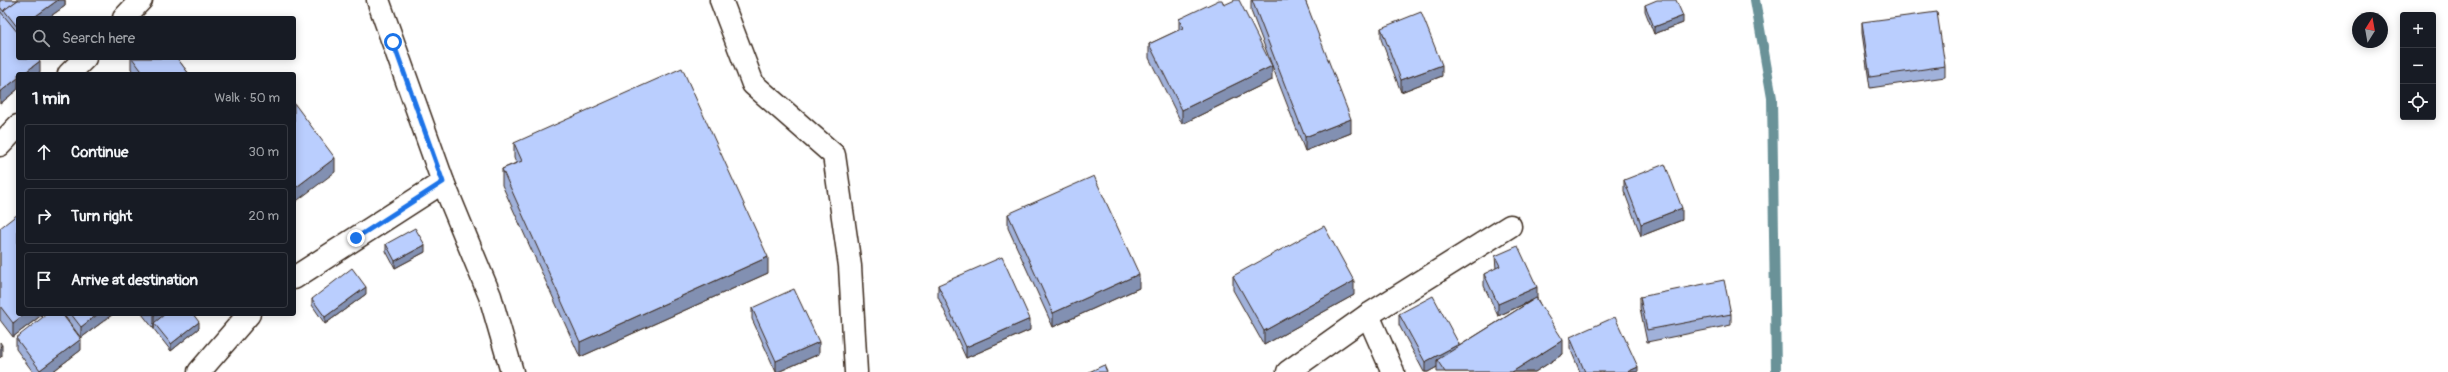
<!DOCTYPE html>
<html lang="en">
<head>
<meta charset="utf-8">
<style>
	body { margin:0; font-family:Pangolin,sans-serif; background:#20242c; color:#f1f3f6 }
	.controls { position:absolute; right:12px; top:12px; display:grid; overflow:hidden; border-radius:4px; box-shadow:0 2px 10px #0003 }
	.controls button { width:36px; height:36px; display:grid; place-items:center; padding:0; border:0; border-bottom:1px solid #363941; background:#171b24; color:#f1f3f6; font:20px sans-serif }
	.compass { position:absolute; left:2352px; top:12px; width:36px; height:36px; border-radius:50%; background:#171b24; box-shadow:0 2px 10px #0003; rotate:11deg }
	.stop { position:absolute; width:12px; height:12px; margin:-9px; border:3px solid #1a73e8; border-radius:50%; background:#fff }
	.stop.end { background:#1a73e8; border-color:#fff; box-shadow:0 1px 4px #0008 }
	.list { margin:0; padding:0; list-style:none }
	h2 { display:flex; justify-content:space-between; align-items:center; height:52px; margin:0; padding:0 16px; font-size:17px }
	h2 small { font-size:13px; font-weight:400; color:#9ea1a6 }
	.list li { display:grid; grid-template-columns:26px 1fr auto; gap:12px; align-items:center; box-sizing:border-box; height:56px; margin:0 8px 8px; padding:0 8px; border:1px solid #363941; border-radius:4px }
	.list b { display:block; font-size:15px; white-space:nowrap }
	.list em { font-size:13px; font-style:normal; color:#9ea1a6 }
	.icon { flex:none; width:22px; height:22px; fill:none; stroke:currentColor; stroke-width:2; stroke-linecap:round; stroke-linejoin:round }
	.map { position:relative; flex:none; width:2448px; height:372px; overflow:hidden }
	.search { position:absolute; background:#171b24; box-shadow:0 2px 10px #0003; left:16px; top:16px; width:280px; height:44px; display:flex; align-items:center; gap:10px; box-sizing:border-box; padding:0 14px; border-radius:4px; color:#9ea1a6; font-size:15px }
	.panel { position:absolute; background:#171b24; box-shadow:0 2px 10px #0003; left:16px; top:72px; width:280px; height:244px; border-radius:4px }
	.map>svg:first-child { display:block }
</style>
</head>
<body>
<div class="map">
<svg width="2448" height="372" viewBox="0 0 2448 372">
	<rect width="100%" height="100%" fill="#fff"/>
	<filter id="ink" filterUnits="userSpaceOnUse"><feTurbulence type="fractalNoise" baseFrequency=".025" numOctaves="2"/><feDisplacementMap in="SourceGraphic" scale="8" xChannelSelector="R" yChannelSelector="G"/><feConvolveMatrix kernelMatrix="1 2 1 2 8 2 1 2 1" color-interpolation-filters="sRGB"/></filter>
	<g filter="url(#ink)">
		<g fill="none" stroke-linecap="round" stroke-linejoin="round">
			<polyline stroke="#6b9298" stroke-width="10" points="1755,0 1772,98 1776,372"/>
			<defs>
				<g id="minor">
					<polyline points="378,0 443,182 490,296 512,372"/>
					<polyline points="721,0 753,84 834,155 850,266 856,372"/>
					<polyline points="124,18 141,0"/>
					<polyline points="69,74 85,58"/>
					<polyline points="0,145 18,126"/>
					<polyline points="294,278 443,182"/>
					<polyline points="1368,315 1393,372"/>
					<polyline points="199,372 249,314"/>
					<polyline points="1288,372 1368,315 1510,226"/>
				</g>
			</defs>
			<use href="#minor" stroke="#3b2a1e" stroke-width="25"/>
			<use href="#minor" stroke="#fff" stroke-width="22"/>
		</g>
		<g fill="#a0b1da" stroke="#3b2a1e">
			<polygon points="0,0 65,0 65,6 48,18 18,18 18,58 40,72 37,74 18,74 18,89 0,104"/>
			<polygon points="1251,0 1305,0 1351,133 1305,151 1251,11"/>
			<polygon points="1224,5 1272,80 1182,124 1149,58 1149,44 1179,30 1179,19"/>
			<polygon points="1645,5 1683,23 1654,34 1645,11"/>
			<polygon points="1862,22 1945,66 1945,77 1870,88 1862,33"/>
			<polygon points="1381,28 1442,76 1401,92 1381,39"/>
			<polygon points="131,58 177,58 189,74 135,74 131,69"/>
			<polygon points="514,143 768,273 580,357 502,185 502,169 516,163 514,158"/>
			<polygon points="1624,180 1682,220 1641,236 1624,191"/>
			<polygon points="1008,214 1139,288 1053,327 1008,228"/>
			<polygon points="0,228 18,314 43,314 13,337 0,320"/>
			<polygon points="386,244 425,252 395,268 386,251"/>
			<polygon points="1495,256 1537,298 1563,354 1535,372 1437,372 1437,367 1428,372 1424,372 1399,325 1399,314 1459,346 1531,301 1498,316 1484,286 1484,274 1496,269"/>
			<polygon points="1233,276 1354,295 1264,345 1233,290"/>
			<polygon points="938,285 1030,330 966,358 938,297"/>
			<polygon points="366,294 325,324 312,305 312,299"/>
			<polygon points="1640,297 1731,314 1731,325 1647,342 1640,308"/>
			<polygon points="752,308 819,354 778,372 776,372 752,319"/>
			<polygon points="63,314 113,314 81,338"/>
			<polygon points="142,314 193,314 199,328 171,351"/>
			<polygon points="1570,337 1638,372 1580,372 1570,348"/>
			<polygon points="16,338 81,350 52,372 33,372 16,349"/>
		</g>
		<g fill="#8290b2" stroke="#3b2a1e">
			<polygon points="58,0 65,0 65,6 48,18 33,18"/>
			<polygon points="1683,16 1683,23 1654,34 1654,27"/>
			<polygon points="40,61 40,72 37,74 23,74"/>
			<polygon points="1442,65 1442,76 1401,92 1401,80"/>
			<polygon points="1272,66 1272,80 1182,124 1182,110"/>
			<polygon points="18,78 18,89 0,104 0,92"/>
			<polygon points="1351,119 1351,133 1305,151 1305,137"/>
			<polygon points="335,158 335,172 294,203 294,189"/>
			<polygon points="1682,208 1682,220 1641,236 1641,224"/>
			<polygon points="425,245 425,252 395,268 395,261"/>
			<polygon points="768,257 768,273 580,357 580,342"/>
			<polygon points="1139,274 1139,288 1053,327 1053,313"/>
			<polygon points="1354,281 1354,295 1264,345 1264,331"/>
			<polygon points="366,287 366,294 325,324 325,317"/>
			<polygon points="1537,287 1537,298 1498,316 1498,304"/>
			<polygon points="25,314 43,314 13,337 13,323"/>
			<polygon points="98,314 113,314 81,338 81,327"/>
			<polygon points="156,314 174,314 154,323 154,329 154,315"/>
			<polygon points="1030,319 1030,330 966,358 966,347"/>
			<polygon points="199,322 199,328 171,351 171,344"/>
			<polygon points="81,339 81,350 52,372 40,372 40,370"/>
			<polygon points="1563,340 1563,354 1535,372 1512,372"/>
			<polygon points="819,342 819,354 778,372 776,372 776,361"/>
			<polygon points="1459,344 1459,356 1437,360 1437,367 1428,372 1425,372 1425,362"/>
			<polygon points="2,345 2,356 0,358 0,347"/>
			<polygon points="1638,367 1638,372 1627,372"/>
		</g>
		<g fill="#bacefe" stroke="#3b2a1e">
			<polygon points="0,0 18,0 4,10 4,12 0,7"/>
			<polygon points="18,0 58,0 33,18 18,18 18,28 4,10"/>
			<polygon points="1219,0 1222,0 1224,5 1235,0 1239,0 1272,66 1182,110 1149,44 1183,28 1179,19"/>
			<polygon points="1252,0 1305,0 1351,119 1305,137"/>
			<polygon points="1657,0 1676,0 1683,16 1654,27 1645,5"/>
			<polygon points="0,11 18,33 18,58 38,58 40,61 23,74 18,74 18,78 0,92"/>
			<polygon points="1421,12 1442,65 1401,80 1381,28"/>
			<polygon points="1937,12 1945,66 1870,77 1862,22"/>
			<polygon points="132,58 177,58 189,74 144,74"/>
			<polygon points="682,68 768,257 580,342 502,169 522,161 514,143"/>
			<polygon points="294,103 335,158 294,189"/>
			<polygon points="1665,164 1682,208 1641,224 1624,180"/>
			<polygon points="1094,176 1139,274 1053,313 1008,214"/>
			<polygon points="18,214 18,314 25,314 13,323 0,306 0,228"/>
			<polygon points="1324,226 1354,281 1264,331 1233,276"/>
			<polygon points="415,228 425,245 395,261 386,244"/>
			<polygon points="1518,246 1537,287 1498,304 1484,274 1500,266 1495,256"/>
			<polygon points="1002,257 1030,319 966,347 938,285"/>
			<polygon points="352,268 366,287 325,317 312,299"/>
			<polygon points="1724,280 1731,314 1647,330 1640,297"/>
			<polygon points="794,289 819,342 776,361 752,308"/>
			<polygon points="1433,296 1459,344 1425,362 1399,314"/>
			<polygon points="1536,298 1563,340 1512,372 1445,372 1437,360"/>
			<polygon points="47,314 62,314 81,339 40,370 16,338"/>
			<polygon points="71,314 98,314 81,327"/>
			<polygon points="165,314 193,314 199,322 171,344 154,323"/>
			<polygon points="1615,317 1638,367 1627,372 1585,372 1570,337"/>
			<polygon points="0,342 2,345 0,347"/>
			<polygon points="1104,365 1107,372 1089,372"/>
		</g>
	</g>
	<g fill="none" stroke-linecap="round" stroke-linejoin="round" filter="url(#ink)">
		<polyline stroke="#1a73e8" stroke-width="5" points="356,238 443,182 393,42"/>
	</g>
</svg>
<div class="controls">
<button>+</button>
<button>−</button>
<button><svg class="icon" aria-label="locate" viewBox="0 0 24 24"><circle cx="12" cy="12" r="6"/><path d="M12 2v4M12 18v4M2 12h4M18 12h4"/></svg></button>
</div>
<svg class="compass" viewBox="-18 -18 36 36"><path d="M0-13l5 13h-10z" fill="#e53935"/><path d="M0 13l5-13h-10z" fill="#9ea1a6"/></svg>
<div class="stop" style="left:393px;top:42px"></div>
<div class="stop end" style="left:356px;top:238px"></div>
<div class="search"><svg class="icon" aria-label="search" viewBox="0 0 24 24"><circle cx="10" cy="10" r="6"/><path d="M15 15l6 6"/></svg>Search here</div>
<section class="panel">
<h2>1 min<small>Walk · 50 m</small></h2>
<ul class="list">
<li><svg class="icon" aria-label="ahead" viewBox="0 0 24 24"><path d="M12 20V5M6 11l6-6 6 6"/></svg><div><b>Continue</b></div><em>30 m</em></li>
<li><svg class="icon" aria-label="right" viewBox="0 0 24 24"><path d="M7 20v-9h11M14 6l5 5-5 5"/></svg><div><b>Turn right</b></div><em>20 m</em></li>
<li><svg class="icon" aria-label="arrive" viewBox="0 0 24 24"><path d="M6 21V4h12l-3 4 3 4H6"/></svg><div><b>Arrive at destination</b></div></li>
</ul>
</section>
</div>
</body>
</html>
